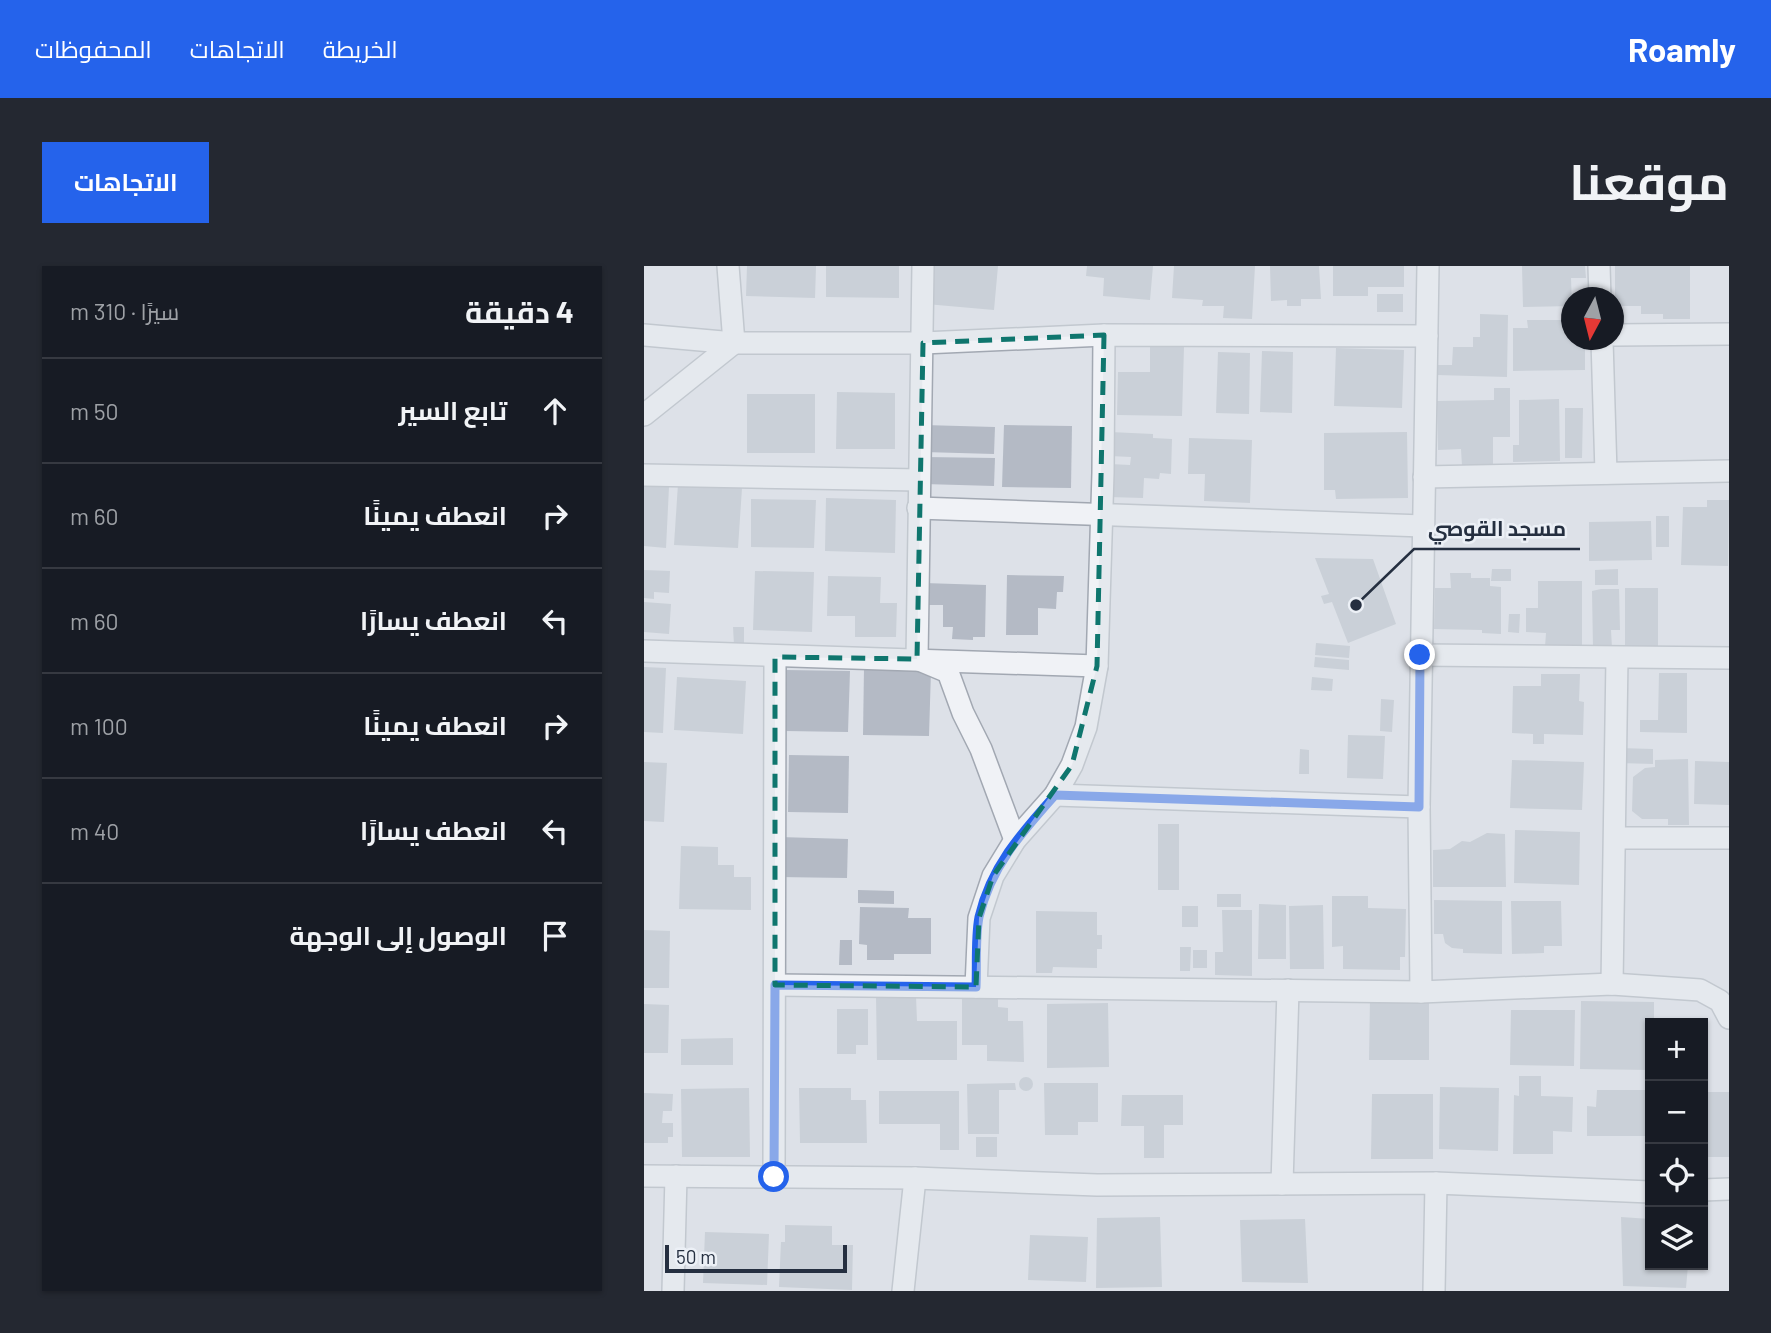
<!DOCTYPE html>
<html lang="ar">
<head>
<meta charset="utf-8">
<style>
	body { margin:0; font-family:Barlow,Cairo,sans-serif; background:#242831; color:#f1f3f6; direction:rtl }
	.controls { position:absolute; right:21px; bottom:21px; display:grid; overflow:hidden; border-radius:0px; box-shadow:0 2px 5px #0004 }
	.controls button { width:63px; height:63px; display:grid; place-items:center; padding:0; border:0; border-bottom:2px solid #363941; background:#171b24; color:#f1f3f6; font:35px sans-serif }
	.compass { position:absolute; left:917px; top:21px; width:63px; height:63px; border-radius:50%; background:#171b24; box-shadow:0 2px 5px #0004; rotate:187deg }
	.scale { position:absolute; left:21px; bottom:18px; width:182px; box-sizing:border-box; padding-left:7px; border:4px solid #252f40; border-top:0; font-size:19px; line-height:24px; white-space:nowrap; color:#252f40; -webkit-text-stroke:5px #ecf0f6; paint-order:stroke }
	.stop { position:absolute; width:21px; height:21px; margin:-16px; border:5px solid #2563eb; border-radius:50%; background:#fff }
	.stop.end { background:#2563eb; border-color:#fff; box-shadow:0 2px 7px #0008 }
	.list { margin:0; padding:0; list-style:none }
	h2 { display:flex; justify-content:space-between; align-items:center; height:91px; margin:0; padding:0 28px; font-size:30px }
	h2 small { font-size:23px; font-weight:400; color:#9ea1a6 }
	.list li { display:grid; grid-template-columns:46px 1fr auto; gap:21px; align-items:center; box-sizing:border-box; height:105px; padding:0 28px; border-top:2px solid #363941 }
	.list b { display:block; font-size:26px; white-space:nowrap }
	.list em { font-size:23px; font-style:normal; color:#9ea1a6 }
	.icon { flex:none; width:38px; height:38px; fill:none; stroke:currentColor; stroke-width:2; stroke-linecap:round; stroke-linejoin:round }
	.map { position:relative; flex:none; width:1085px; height:1025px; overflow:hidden; direction:ltr; border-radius:0px }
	header { display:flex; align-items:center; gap:42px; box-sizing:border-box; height:98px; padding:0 35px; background:#2563eb; color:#fff }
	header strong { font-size:33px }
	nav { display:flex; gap:38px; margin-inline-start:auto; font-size:24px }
	.intro { display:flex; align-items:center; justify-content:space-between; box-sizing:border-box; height:168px; padding:0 42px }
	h1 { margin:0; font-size:49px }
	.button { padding:18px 32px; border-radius:0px; background:#2563eb; color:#fff; font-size:24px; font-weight:700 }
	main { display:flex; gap:42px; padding:0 42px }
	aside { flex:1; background:#171b24; border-radius:0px; box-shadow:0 2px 5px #0004 }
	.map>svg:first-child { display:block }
</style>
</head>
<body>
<header>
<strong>Roamly</strong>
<nav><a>الخريطة</a><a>الاتجاهات</a><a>المحفوظات</a></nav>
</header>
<div class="intro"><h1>موقعنا</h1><a class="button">الاتجاهات</a></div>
<main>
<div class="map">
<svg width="1085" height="1025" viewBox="0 0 1085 1025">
	<rect width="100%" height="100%" fill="#dde1e8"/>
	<g fill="#b4bac5">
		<polygon points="103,0 172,0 171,32 102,30"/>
		<polygon points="182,0 255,0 255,32 182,31"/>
		<polygon points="285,0 354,0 350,44 282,38"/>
		<polygon points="443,0 509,0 506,34 459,30 460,12 442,10"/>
		<polygon points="530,0 611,0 608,53 579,52 580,40 558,40 559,34 528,32"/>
		<polygon points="626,0 675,0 677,33 657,33 657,40 643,40 643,34 627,35"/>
		<polygon points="689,0 760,0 760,21 724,21 724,30 689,30"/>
		<polygon points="878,0 941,0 942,12 927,12 928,40 879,41"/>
		<polygon points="971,0 1046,0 1046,53 1019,53 1019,48 997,48 997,40 971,40"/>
		<rect x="733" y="28" width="26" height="18"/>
		<polygon points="836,48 864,49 863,111 793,109 793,99 808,99 809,81 829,81 829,71 836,71"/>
		<polygon points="883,54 923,54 923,62 928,62 928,74 941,74 941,104 869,105 869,62 884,62"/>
		<polygon points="506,81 540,81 538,150 473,149 474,106 506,106"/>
		<polygon points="692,82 760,84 758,142 690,140"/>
		<polygon points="618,85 649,86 648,147 616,146"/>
		<polygon points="574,86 606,87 605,148 572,147"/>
		<polygon points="850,122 866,122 866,171 849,171 849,200 818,200 817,183 794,184 793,135 850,134"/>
		<polygon points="193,126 251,127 251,183 192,183"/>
		<rect x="103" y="128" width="68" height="59"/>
		<polygon points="915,133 916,195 869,196 869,179 875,179 875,134"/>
		<polygon points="921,142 939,142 938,192 921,192"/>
		<polygon points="280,159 351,161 350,188 280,186"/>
		<polygon points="360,159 428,160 427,222 358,221"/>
		<polygon points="466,166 509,168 509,172 528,173 527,208 516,207 515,213 500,212 499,232 465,231 466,198 486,199 487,191 466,190"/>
		<polygon points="763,166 764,232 692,233 691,224 680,224 680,167"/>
		<polygon points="545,172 608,174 606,237 560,235 561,208 544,208"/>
		<polygon points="281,191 351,192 350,220 280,218"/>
		<polygon points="34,218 98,222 94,282 30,279"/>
		<polygon points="0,220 25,221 22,282 0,280"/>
		<polygon points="182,232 252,234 251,287 181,285"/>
		<polygon points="107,233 172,234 170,282 107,281"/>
		<polygon points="1063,234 1085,234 1084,300 1037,299 1039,241 1063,241"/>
		<rect x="1012" y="250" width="13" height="31"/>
		<polygon points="1007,255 1008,294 945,295 945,256"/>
		<polygon points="671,292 729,293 752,358 704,377 688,336 680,338 677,330 685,328"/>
		<polygon points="848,303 867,303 867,315 847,315"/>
		<polygon points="974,303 974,319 951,319 951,304"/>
		<polygon points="0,304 26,305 25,327 10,326 10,333 0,332"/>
		<polygon points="111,305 170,306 168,366 109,364"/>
		<polygon points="806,307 827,307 827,312 846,312 846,320 857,321 857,368 838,367 838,364 790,363 791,322 807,322"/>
		<polygon points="363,309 420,310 419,326 413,326 412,343 394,342 394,369 362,369"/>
		<polygon points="184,310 237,311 236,337 253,337 252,371 211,371 211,350 183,350"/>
		<polygon points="894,315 938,315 938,382 901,381 902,367 882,366 882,342 894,342"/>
		<polygon points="280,317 342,319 341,371 329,371 329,374 308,373 309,361 299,361 299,339 280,339"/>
		<rect x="981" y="322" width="33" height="61"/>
		<polygon points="957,323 975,323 976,364 967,364 968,382 949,382 948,325"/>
		<polygon points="0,336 27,338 25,368 0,366"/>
		<polygon points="865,348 876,348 875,367 864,366"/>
		<polygon points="89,361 100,361 100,379 90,379"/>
		<polygon points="672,377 706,380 705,392 671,389"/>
		<polygon points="671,391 705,394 705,404 670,401"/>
		<polygon points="0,401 22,402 19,467 0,466"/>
		<polygon points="220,402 287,404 285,470 219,469"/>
		<polygon points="142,404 206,405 204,466 141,465"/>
		<polygon points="1015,407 1043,407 1043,467 996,466 996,454 1014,454"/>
		<polygon points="897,408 936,408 935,435 940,436 939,469 900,468 900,478 889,478 889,468 868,467 869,420 897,420"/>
		<polygon points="33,411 102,415 99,468 30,464"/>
		<polygon points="668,411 689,413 688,425 667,424"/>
		<polygon points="737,433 750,434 748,466 736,465"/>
		<polygon points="704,469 741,470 739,513 703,512"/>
		<polygon points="975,482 1009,483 1009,498 975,497"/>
		<polygon points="656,483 665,484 665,508 655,508"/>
		<polygon points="145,489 205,490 204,547 144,546"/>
		<polygon points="1044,493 1045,559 1024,559 1024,553 998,553 988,545 989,511 1001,502 1011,501 1011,494"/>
		<polygon points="868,494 940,496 938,544 866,542"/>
		<polygon points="1051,495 1085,496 1085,539 1050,538"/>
		<polygon points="0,496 23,497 20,556 0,555"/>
		<rect x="514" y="558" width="21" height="66"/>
		<polygon points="871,564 936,566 935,619 870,617"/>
		<polygon points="843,567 861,568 862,621 789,621 789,584 806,583 818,575 826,576"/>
		<polygon points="135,571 204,573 203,612 134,611"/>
		<polygon points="37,580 74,581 74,599 90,599 90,611 107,611 107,644 35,643"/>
		<polygon points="214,624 250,625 250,638 214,637"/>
		<rect x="573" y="628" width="24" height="13"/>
		<polygon points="688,630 724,630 724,642 762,643 761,691 756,691 756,704 699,703 699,680 688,681"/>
		<polygon points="790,634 858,635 858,688 819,687 819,683 808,682 801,677 799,668 790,668"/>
		<polygon points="867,635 917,635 918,680 900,680 900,687 868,688"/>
		<polygon points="615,638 642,639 642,693 614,693"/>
		<polygon points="679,639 680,703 646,703 645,640"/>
		<rect x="538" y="640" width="16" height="21"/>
		<polygon points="216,641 265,642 264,652 287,652 287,688 250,688 250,694 223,694 223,679 215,678"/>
		<polygon points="578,644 608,644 608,710 571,709 571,686 579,686"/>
		<polygon points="392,645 453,646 453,669 458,669 458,683 453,683 453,702 409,701 408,707 392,707"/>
		<polygon points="0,664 26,665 25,722 0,722"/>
		<polygon points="196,674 208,674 208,699 195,699"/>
		<polygon points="536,681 547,681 546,705 536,705"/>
		<rect x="549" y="684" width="14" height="18"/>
		<polygon points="318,727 354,727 354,741 364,742 364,755 379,755 380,796 343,795 343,779 318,779"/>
		<polygon points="232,730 272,730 273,755 313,755 313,794 233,794"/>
		<polygon points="726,733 785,734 785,794 725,794"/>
		<polygon points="937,735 1010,736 1010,757 1006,757 1006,804 936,803"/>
		<polygon points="464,737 465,801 403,802 403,738"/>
		<polygon points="0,738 25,739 24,787 0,787"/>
		<polygon points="193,743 224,743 224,779 212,779 212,788 193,788"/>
		<polygon points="867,744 931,744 930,800 866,799"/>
		<polygon points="89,772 89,799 37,799 37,773"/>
		<polygon points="875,810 897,810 897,830 929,831 928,866 909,865 909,888 869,888 870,829 875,830"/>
		<circle cx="382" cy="818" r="7"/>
		<polygon points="371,817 372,824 355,824 355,868 324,868 323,818"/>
		<polygon points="400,817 454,817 454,856 434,856 434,869 401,869"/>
		<polygon points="796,821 855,822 854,885 795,883"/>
		<polygon points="105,822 106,891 38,891 37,823"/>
		<polygon points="155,822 207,822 207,834 222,834 223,877 156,877"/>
		<polygon points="953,824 1004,824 1004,870 943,870 943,840 952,841"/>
		<polygon points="235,825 315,825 315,884 296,884 296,858 235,858"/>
		<rect x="1059" y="826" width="26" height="65"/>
		<polygon points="0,827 29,828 28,845 19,845 18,857 29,857 29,871 24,871 24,877 0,877"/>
		<polygon points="728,828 789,828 789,893 727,893"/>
		<polygon points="478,829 539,829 539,859 520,859 520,892 500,892 500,860 477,860"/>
		<rect x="332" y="871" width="21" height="20"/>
		<polygon points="516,951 518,1021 452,1022 453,952"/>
		<polygon points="977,951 1006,953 1006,999 1044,999 1042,1022 979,1020"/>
		<polygon points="661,953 664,1017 598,1016 596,954"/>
		<polygon points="141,959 188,960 188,979 209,979 208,1024 135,1021 137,976 141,976"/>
		<polygon points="61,966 125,968 123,1019 59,1017"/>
		<polygon points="386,969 444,971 442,1016 384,1014"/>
	</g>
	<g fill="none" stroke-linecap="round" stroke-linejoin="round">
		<defs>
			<g id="minor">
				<polyline points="279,0 273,393 304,406 319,447 337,483 371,574"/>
				<polyline points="955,0 956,32"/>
				<polyline points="0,69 90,77 279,77 460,69 783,70"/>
				<polyline points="970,69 1085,68"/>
				<polyline points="958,74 962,207"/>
				<polyline points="0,149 90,77 84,0"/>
				<polyline points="0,209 275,214"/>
				<polyline points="780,211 1085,205"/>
				<polyline points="274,242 779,260"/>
				<polyline points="0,385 453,400"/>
				<polyline points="776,389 1085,392"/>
				<polyline points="411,529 775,541"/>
				<polyline points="971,572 1085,572"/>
				<polyline points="968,718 973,392"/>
				<polyline points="131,719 777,726 968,718 1056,724 1076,735 1085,752"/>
				<polyline points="332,721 335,652 349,610 371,574 411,529 428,499 442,461 453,400 459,207 460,69"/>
				<polyline points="777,726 775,541 784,0"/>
				<polyline points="0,910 271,912 453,919 792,917 1006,926"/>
				<polyline points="130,911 131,391"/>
				<polyline points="638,918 644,724"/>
				<polyline points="1059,924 1085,923"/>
				<polyline points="29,1025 32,910"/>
				<polyline points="259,1025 271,912"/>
				<polyline points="790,1025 792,917"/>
			</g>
		</defs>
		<use href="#minor" stroke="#a2a8b2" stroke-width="24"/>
		<use href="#minor" stroke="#f0f2f6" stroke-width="21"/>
	</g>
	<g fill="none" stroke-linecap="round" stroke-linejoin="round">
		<path stroke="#2563eb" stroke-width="9" d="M130,911L131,719L332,721C333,699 331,672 335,651C347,600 378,566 411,529L775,541L776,389"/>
	</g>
	<path d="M0 0H1085V1025H0ZM460,69L453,400L428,499L349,610L335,652L332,721L131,719V391L273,393L279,77Z" fill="#dde1e8" fill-opacity=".55" fill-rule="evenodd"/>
	<path fill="none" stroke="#0f766e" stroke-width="5" stroke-dasharray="14 9" stroke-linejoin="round" d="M460,69L453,400L428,499L349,610L335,652L332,721L131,719V391L273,393L279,77Z"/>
	<path fill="none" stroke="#252f40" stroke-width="2.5" d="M712 339L770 283H936"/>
	<circle fill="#252f40" stroke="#ecf0f6" stroke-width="2.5" cx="712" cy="339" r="7"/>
	<g font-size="21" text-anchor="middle" font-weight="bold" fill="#252f40" stroke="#ecf0f6" stroke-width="5" stroke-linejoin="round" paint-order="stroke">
		<text x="853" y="270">مسجد القوصي</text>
	</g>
</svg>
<div class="controls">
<button>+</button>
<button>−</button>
<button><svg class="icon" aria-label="locate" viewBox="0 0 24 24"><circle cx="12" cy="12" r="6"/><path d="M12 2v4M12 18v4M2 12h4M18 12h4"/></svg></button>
<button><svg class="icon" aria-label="layers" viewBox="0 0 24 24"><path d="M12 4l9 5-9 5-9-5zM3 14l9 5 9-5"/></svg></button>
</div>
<svg class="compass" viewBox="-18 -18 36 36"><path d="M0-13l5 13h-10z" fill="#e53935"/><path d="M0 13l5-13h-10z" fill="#9ea1a6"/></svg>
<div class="scale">50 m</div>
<div class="stop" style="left:130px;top:911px"></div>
<div class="stop end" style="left:776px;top:389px"></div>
</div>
<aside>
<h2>4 دقيقة<small>سيرًا · 310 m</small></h2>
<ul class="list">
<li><svg class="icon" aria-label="ahead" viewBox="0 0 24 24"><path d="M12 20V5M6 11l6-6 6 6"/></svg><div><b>تابع السير</b></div><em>50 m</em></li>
<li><svg class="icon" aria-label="right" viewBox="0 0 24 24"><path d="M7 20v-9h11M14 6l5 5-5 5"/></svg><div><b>انعطف يمينًا</b></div><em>60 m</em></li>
<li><svg class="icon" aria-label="left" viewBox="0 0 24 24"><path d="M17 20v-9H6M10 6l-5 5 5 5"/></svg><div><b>انعطف يسارًا</b></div><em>60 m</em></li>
<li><svg class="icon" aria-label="right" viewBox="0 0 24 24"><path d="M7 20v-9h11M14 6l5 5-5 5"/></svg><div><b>انعطف يمينًا</b></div><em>100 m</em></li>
<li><svg class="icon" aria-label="left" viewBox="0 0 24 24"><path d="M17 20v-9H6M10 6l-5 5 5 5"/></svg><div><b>انعطف يسارًا</b></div><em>40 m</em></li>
<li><svg class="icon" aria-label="arrive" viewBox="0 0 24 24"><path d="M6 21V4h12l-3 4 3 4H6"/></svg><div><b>الوصول إلى الوجهة</b></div></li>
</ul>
</aside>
</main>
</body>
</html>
